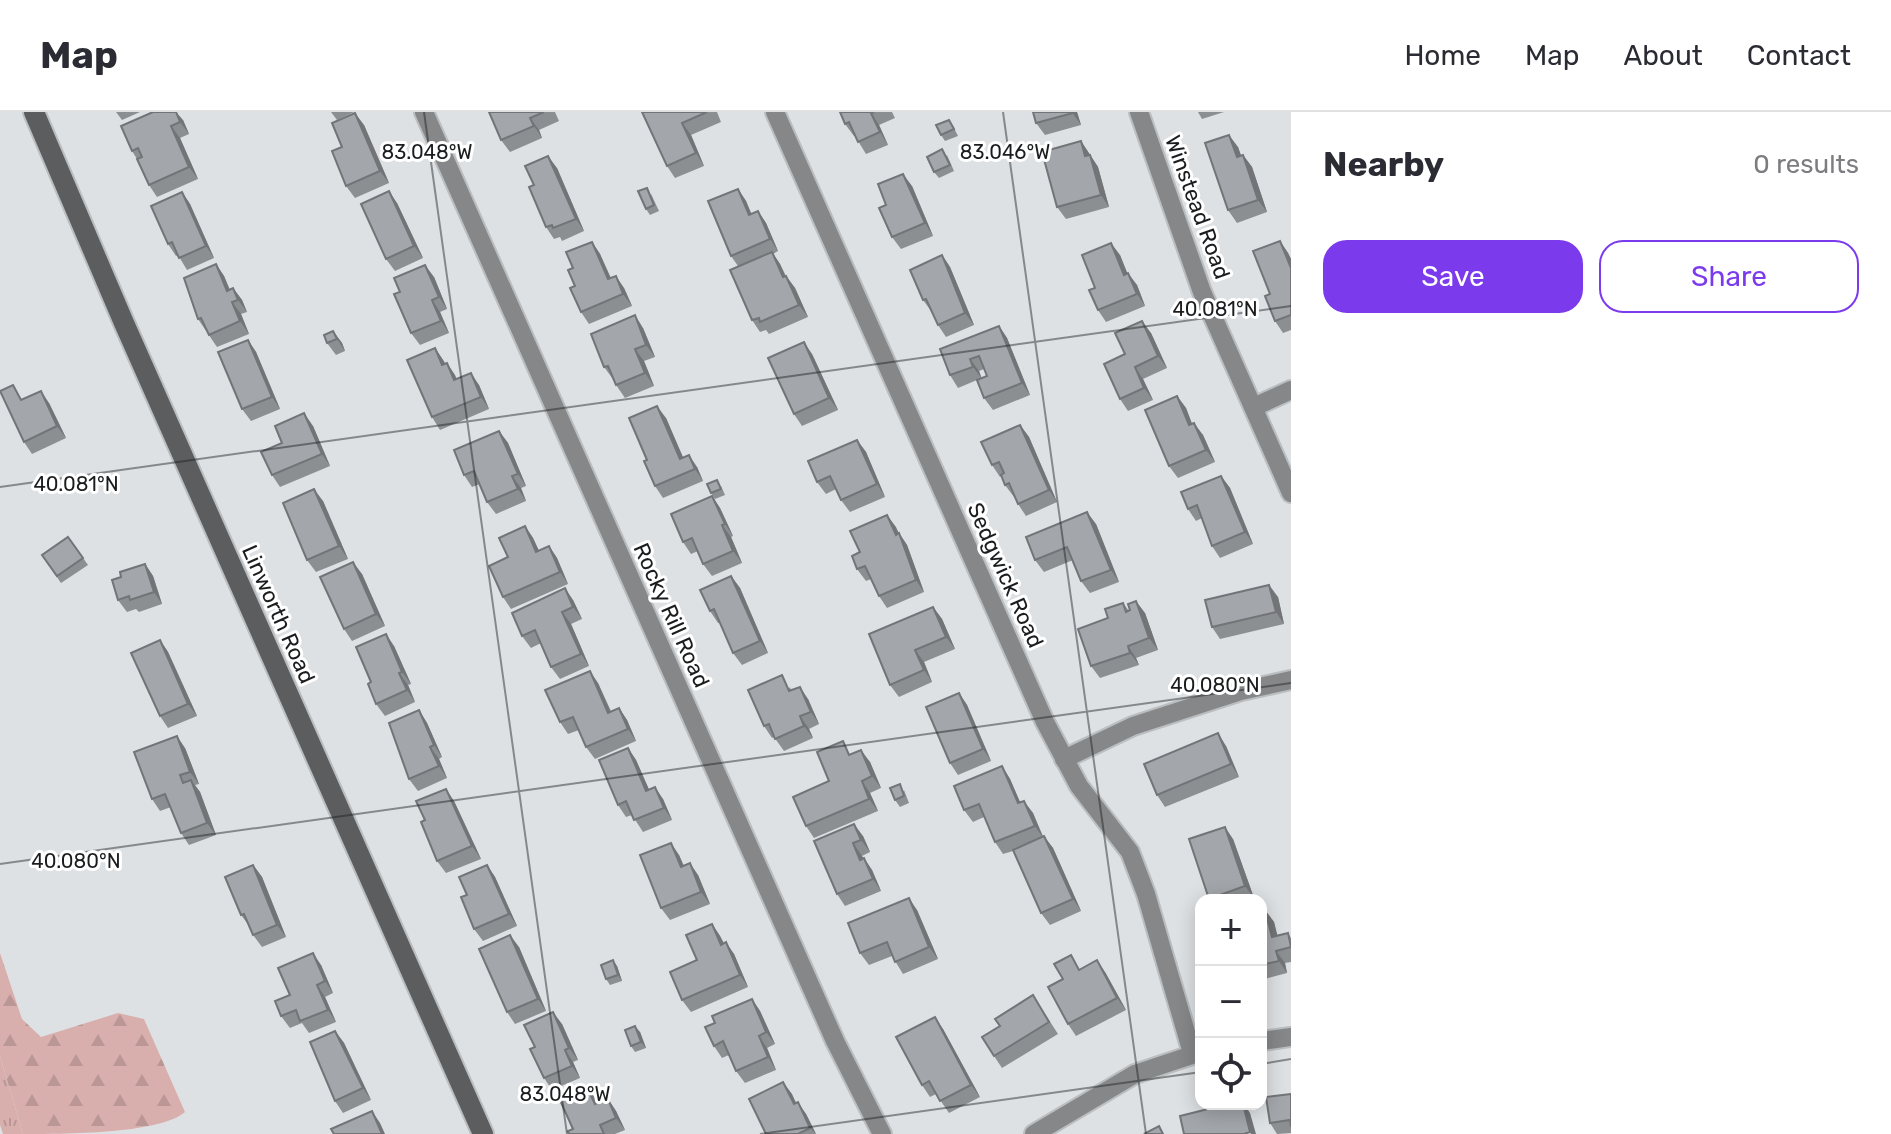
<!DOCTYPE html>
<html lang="en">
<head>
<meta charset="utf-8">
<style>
	body { margin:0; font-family:Rubik,sans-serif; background:#f2f2f3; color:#2b2b33 }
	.controls { position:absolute; right:24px; bottom:24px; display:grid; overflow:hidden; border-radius:16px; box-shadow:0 4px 20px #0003 }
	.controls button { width:72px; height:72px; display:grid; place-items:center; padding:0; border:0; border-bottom:2px solid #e1e1e2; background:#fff; color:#2b2b33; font:40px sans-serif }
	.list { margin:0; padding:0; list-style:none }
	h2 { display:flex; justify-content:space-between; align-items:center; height:104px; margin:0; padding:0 32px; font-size:34px }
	h2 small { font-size:26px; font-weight:400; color:#7c7c81 }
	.actions { display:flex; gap:16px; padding:24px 32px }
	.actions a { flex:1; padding:18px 0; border:2px solid #7c3aed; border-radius:24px; text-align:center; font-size:28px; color:#7c3aed }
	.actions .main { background:#7c3aed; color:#fff }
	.icon { flex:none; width:44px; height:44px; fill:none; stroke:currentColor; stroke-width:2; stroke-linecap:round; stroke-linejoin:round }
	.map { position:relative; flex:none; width:1291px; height:1022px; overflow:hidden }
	header { display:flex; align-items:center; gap:48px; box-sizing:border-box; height:112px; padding:0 40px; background:#fff; border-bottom:2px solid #e1e1e2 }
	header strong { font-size:38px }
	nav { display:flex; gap:44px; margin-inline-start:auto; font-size:28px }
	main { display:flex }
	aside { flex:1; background:#fff }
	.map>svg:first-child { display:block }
</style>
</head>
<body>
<header>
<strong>Map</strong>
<nav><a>Home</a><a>Map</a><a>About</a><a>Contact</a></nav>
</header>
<main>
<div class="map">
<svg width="1291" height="1022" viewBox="0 0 1291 1022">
	<defs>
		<pattern id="grass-tufts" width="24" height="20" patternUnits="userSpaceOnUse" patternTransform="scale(2)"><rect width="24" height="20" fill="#d9afae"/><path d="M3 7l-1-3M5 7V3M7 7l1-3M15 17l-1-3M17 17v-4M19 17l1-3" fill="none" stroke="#ba9695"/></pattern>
		<pattern id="forest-firs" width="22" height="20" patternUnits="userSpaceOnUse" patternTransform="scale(2)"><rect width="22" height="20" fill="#d9afae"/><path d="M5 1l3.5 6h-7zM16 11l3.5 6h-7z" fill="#ba9695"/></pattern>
	</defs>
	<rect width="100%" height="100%" fill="#dde1e4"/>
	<polygon fill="url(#grass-tufts)" points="0,944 23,1022 3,1022 0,1013"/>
	<path fill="url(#forest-firs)" d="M0,841L22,907L41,925L118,901L144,907L185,1000C160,1022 63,1022 23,1022L0,944Z"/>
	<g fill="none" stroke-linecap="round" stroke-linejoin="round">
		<defs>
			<g id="minor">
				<polyline points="424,0 835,929 882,1022"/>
				<polyline points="775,0 1045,610 1079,674 1130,740 1146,782 1192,941"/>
				<polyline points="1139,0 1202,180 1291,381"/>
				<polyline points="1254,295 1291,278"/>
				<polyline points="1064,647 1133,614 1241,579 1291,568"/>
				<polyline points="1261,929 1291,925"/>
				<polyline points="1034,1022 1135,962 1201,940"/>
			</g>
			<polyline id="secondary" points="34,0 124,211 483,1022"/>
		</defs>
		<use href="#minor" stroke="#babec0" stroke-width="22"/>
		<use href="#secondary" stroke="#babec0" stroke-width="24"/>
		<use href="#minor" stroke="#868789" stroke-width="18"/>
		<use href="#secondary" stroke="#5b5d5f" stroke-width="20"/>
	</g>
	<g fill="#8c8f92" fill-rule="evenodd">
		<polygon points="116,0 140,0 122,8"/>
		<polygon points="331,0 354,0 337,8"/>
		<polygon points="489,0 555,0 559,9 539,18 542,26 510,40 501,28"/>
		<polygon points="642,0 717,0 721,10 691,23 704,54 675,66 667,54"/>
		<polygon points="840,0 892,0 895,6 879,13 888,33 866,42 855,24 854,24 845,12"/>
		<polygon points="1033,0 1077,0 1081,13 1045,23 1036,11"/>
		<polygon points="1198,0 1224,0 1202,7"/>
		<polygon points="183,8 189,22 180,26 198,67 157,85 149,73 137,47 132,39 121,14"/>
		<polygon points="364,13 389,71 355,86 346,74 342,35"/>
		<polygon points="953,14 958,24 945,29 941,23"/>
		<polygon points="1081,29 1098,55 1109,95 1066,107 1057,95"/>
		<polygon points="1238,35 1241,44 1243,43 1252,55 1267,100 1237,111 1228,98"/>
		<polygon points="947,43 954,59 939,66 934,60"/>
		<polygon points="557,56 584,119 562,129 560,125 554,127 546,115 534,73"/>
		<polygon points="912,74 933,124 901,137 892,125 886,93"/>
		<polygon points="738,77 746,89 751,102 758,99 766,111 778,139 773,142 780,152 786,164 795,176 808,205 769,222 766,218 760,220 752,208 738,154 731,144"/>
		<polygon points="182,80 190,92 214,146 187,158 178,143 176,144 168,132"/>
		<polygon points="651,82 659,99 650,103 646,97"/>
		<polygon points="397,91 423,146 395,159 386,147"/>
		<polygon points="1280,129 1288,141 1291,147 1291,218 1283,221 1275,209 1270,182"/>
		<polygon points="592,130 600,142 611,166 624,176 632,194 589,212 581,200 575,174 573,156"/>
		<polygon points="942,143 950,155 974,213 946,225 938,213 932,200 923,188"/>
		<polygon points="1120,143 1127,162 1137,173 1145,194 1106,210 1098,198 1095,176"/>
		<polygon points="216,152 224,164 230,178 233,176 242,188 247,200 241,202 249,222 217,235 198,207"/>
		<polygon points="434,165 447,197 440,200 449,221 420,233 411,221"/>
		<path d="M999,214L1007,226L1030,283L993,298L984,286L977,268L958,276L950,263ZM984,257L987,264L981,266L979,259Z"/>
		<polygon points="643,216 655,245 644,249 654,274 625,286 616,273 613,267 604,255"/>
		<polygon points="333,219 342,231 345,239 336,243 327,231"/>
		<polygon points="1151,221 1167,256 1143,267 1153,288 1128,299 1120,287 1125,242"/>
		<polygon points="248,228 256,240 280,297 251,309 242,297"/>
		<polygon points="435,236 456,267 479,273 489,297 440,318 432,305"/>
		<polygon points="812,242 838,298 802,314 794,302"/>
		<polygon points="1177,284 1186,296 1192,312 1203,323 1215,350 1178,366 1169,354"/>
		<polygon points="23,287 49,291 66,326 32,342 24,330"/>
		<polygon points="666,306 683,346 697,355 703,369 663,386 655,374 647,348"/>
		<polygon points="1020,313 1029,325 1057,390 1026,404 1018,392 1014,385 1005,373 1002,364 1000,365 992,353"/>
		<polygon points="313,314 330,354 280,375 272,363 282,331"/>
		<polygon points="499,319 508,331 526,374 521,376 526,389 496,402 487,390 480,372 472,375 464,363"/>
		<polygon points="857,328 866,340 885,385 850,400 841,388 836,377 826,382 817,370"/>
		<polygon points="1221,364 1230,376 1253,432 1220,446 1212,434 1202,406 1196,409 1188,397"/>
		<polygon points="721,374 725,383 715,387 711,381"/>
		<polygon points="712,384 720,396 733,424 731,425 742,451 712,464 703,452 698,439 691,442 683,430"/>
		<polygon points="323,389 348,447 316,460 307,448"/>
		<polygon points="887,403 907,433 924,480 887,496 879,484 871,467 866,469 857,457 860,440"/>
		<polygon points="1096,412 1119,470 1090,481 1081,469 1073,448 1044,460 1035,448"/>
		<polygon points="525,414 533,426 539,439 549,434 557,446 568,472 511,497 503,485 508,445"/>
		<polygon points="68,425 88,453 61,471 42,443"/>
		<polygon points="145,452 153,464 162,492 139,500 136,497 127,500 118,488 121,465"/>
		<polygon points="362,462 385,514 352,529 344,517"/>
		<polygon points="731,464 740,476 768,541 742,553 733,541 720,511 718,511 710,499"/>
		<polygon points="1278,485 1284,512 1220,527 1212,515"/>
		<polygon points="573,488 582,507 571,512 589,554 560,567 551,555 541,531 531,536 522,524"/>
		<polygon points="1123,491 1129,499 1145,501 1158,538 1136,546 1139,553 1100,566 1091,554 1108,506"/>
		<polygon points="933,495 942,507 955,537 924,550 932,570 899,585 890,573"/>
		<polygon points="160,528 168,540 197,604 168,616 160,604"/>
		<polygon points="394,534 411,572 408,573 415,590 385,604 376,592 371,570"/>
		<polygon points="598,571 611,599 619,596 627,608 636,629 595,647 586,635 579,618 568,622 560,610"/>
		<polygon points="790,575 791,578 808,587 819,612 809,617 813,626 784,639 774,625 772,626 764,614"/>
		<polygon points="959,581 967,593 991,649 958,663 950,651"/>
		<polygon points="419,598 427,611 442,645 439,647 447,666 418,679 409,667"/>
		<polygon points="1226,634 1239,665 1165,695 1157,683"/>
		<polygon points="185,636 199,672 195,673 200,680 216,723 189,733 181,721 171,695 160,699 152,687"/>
		<polygon points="628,636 636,648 649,678 663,687 672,708 643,720 632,703 626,705 618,693"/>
		<polygon points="852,642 870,650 881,676 870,681 878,699 814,726 806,714 829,669"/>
		<polygon points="1002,654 1010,667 1020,690 1033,701 1043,724 1053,736 1081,799 1050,813 1041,801 1013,739 1003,742 995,730 984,705 973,710 964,698"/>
		<polygon points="904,678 909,691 900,695 895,688"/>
		<polygon points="454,689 481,747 446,761 437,749"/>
		<polygon points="863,724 870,740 862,744 872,758 881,779 845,794 837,782 814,729"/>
		<polygon points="1233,727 1254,786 1249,788 1210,788 1209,787"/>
		<polygon points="679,743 684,754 698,763 710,792 670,808 661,796"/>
		<polygon points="253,753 262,765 286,825 262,835 253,823 250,815 241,803"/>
		<polygon points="487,753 495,765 517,814 483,829 474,817 467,783"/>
		<polygon points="917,798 938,847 903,862 892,844 869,853 860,841"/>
		<polygon points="1265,798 1274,810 1277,824 1288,821 1291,826 1291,850 1285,851 1287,861 1261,868 1261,799"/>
		<polygon points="712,812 720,824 724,831 734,842 748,875 691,900 682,888"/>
		<polygon points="519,835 546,899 515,912 507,900"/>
		<polygon points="321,853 333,881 325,885 336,910 309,921 302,911 290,916 281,904 290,883"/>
		<polygon points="617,854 622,869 610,873 606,867"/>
		<polygon points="1080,857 1105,860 1126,898 1076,924 1068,912"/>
		<polygon points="1033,883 1058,922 1002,956 994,944 1000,914"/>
		<polygon points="752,887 760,899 775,932 767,936 776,958 745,971 736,959 729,943 722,946 714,934 715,911"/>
		<polygon points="562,912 578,948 573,950 580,966 552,978 544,966 535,935"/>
		<polygon points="943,917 980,985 949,1001 936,982 930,985 922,973"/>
		<polygon points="335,919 344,931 371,988 343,1001 335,989"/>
		<polygon points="640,920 646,936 635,940 631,934"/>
		<polygon points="783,970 796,991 806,1002 816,1022 766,1022"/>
		<polygon points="586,974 597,991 608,987 616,999 625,1018 615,1022 569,1022 573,1017"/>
		<polygon points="1291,982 1291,1021 1277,1022 1270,1011"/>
	</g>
	<g fill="#727477">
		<polygon points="176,0 183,8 189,22 180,10"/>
		<polygon points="1072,0 1077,0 1081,13"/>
		<polygon points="355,1 364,13 389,71 380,59"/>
		<polygon points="871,1 879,13 888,33 880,20"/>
		<polygon points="530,6 539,18 542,26 534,14"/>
		<polygon points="682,11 691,23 704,54 696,41"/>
		<polygon points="171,14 180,26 198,67 189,55"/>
		<polygon points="1229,23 1238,35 1246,57 1237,45"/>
		<polygon points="1081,29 1098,55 1109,95 1101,83 1085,44"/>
		<polygon points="1243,43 1252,55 1267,100 1258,88"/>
		<polygon points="548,44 557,56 584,119 576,107"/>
		<polygon points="903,62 912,74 933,124 925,111"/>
		<polygon points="738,77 746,89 757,115 749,103"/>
		<polygon points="389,79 397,91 423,146 414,134"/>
		<polygon points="182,80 190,92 214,146 206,134"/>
		<polygon points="758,99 766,111 778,139 770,127"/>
		<polygon points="1280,129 1288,141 1291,147 1291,156"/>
		<polygon points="592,130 600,142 616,179 608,167"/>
		<polygon points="1111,131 1120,143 1133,175 1124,163"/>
		<polygon points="772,140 780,152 791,177 783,165"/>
		<polygon points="942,143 950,155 974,213 965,201"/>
		<polygon points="216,152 224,164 235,191 227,179"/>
		<polygon points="425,153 434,165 447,197 439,185"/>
		<polygon points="1128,161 1137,173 1145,194 1137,182"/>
		<polygon points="616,164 624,176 632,194 623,182"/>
		<polygon points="786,164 795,176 808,205 799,193"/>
		<polygon points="233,176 242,188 247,200 238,188"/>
		<polygon points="432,188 440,200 449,221 441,209"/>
		<polygon points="232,190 241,202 249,222 240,209"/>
		<polygon points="635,203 643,216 655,245 646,233"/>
		<polygon points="1142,209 1151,221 1167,256 1158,244"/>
		<polygon points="999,214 1007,226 1030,283 1022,271"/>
		<polygon points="333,219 342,231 345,239 337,227"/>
		<polygon points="248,228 256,240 280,297 272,285"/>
		<polygon points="804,230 812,242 838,298 829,286"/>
		<polygon points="435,236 443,248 451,265 442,253"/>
		<polygon points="635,237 644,249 654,274 645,261"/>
		<polygon points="970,247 979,259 982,267 973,255"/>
		<polygon points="447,251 455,263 462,280 454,268"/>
		<polygon points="1135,255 1143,267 1153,288 1144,276"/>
		<polygon points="471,261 479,273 489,297 481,285"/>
		<polygon points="41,279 49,291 66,326 57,314"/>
		<polygon points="1177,284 1186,296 1197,325 1189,313"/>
		<polygon points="657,294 666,306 689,359 680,347"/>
		<polygon points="304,301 313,314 330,354 322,342"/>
		<polygon points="1194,311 1203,323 1215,350 1206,338"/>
		<polygon points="1020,313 1029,325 1057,390 1049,378"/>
		<polygon points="499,319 508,331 526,374 518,362"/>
		<polygon points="857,328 866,340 885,385 877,372"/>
		<polygon points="689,343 697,355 703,369 695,357"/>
		<polygon points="512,364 521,376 526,389 518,377"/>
		<polygon points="1221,364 1230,376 1253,432 1245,420"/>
		<polygon points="314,377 323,389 348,447 339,434"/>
		<polygon points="712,384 720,396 733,424 725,412"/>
		<polygon points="1087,400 1096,412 1119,470 1111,458"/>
		<polygon points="887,403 896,415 901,427 899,421 907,433 924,480 916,468"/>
		<polygon points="722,413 731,425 742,451 733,439"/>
		<polygon points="525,414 533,426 545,452 536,440"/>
		<polygon points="549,434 557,446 568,472 560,460"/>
		<polygon points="353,450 362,462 385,514 376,502"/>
		<polygon points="145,452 153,464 162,492 154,480"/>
		<polygon points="731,464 740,476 768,541 760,529"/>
		<polygon points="1269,473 1278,485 1284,512 1276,500"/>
		<polygon points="565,476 573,488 582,507 573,495"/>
		<polygon points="1136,489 1145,501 1158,538 1149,526"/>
		<polygon points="933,495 942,507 955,537 946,525"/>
		<polygon points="562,500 571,512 589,554 581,542"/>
		<polygon points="386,522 394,534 411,572 402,560"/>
		<polygon points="160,528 168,540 197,604 188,592"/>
		<polygon points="1128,534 1136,546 1139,553 1130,541"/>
		<polygon points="915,538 924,550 932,570 924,558"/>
		<polygon points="590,559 598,571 616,613 608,601"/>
		<polygon points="399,561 408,573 415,590 407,578"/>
		<polygon points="800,575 808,587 819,612 811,600"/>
		<polygon points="959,581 967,593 991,649 983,637"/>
		<polygon points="619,596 627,608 636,629 628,617"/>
		<polygon points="419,598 427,611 442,645 434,633"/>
		<polygon points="800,604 809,617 813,626 804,614"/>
		<polygon points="1218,621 1226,634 1239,665 1231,652"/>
		<polygon points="177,624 185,636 199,672 190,660"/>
		<polygon points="430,635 439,647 447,666 439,654"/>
		<polygon points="628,636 636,648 655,691 646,679"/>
		<polygon points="861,638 870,650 881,676 872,664"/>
		<polygon points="1002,654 1010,667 1026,704 1018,691"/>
		<polygon points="191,668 200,680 216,723 207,711"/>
		<polygon points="862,669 870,681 878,699 869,687"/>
		<polygon points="655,675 663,687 672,708 664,696"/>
		<polygon points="446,677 454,689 481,747 472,734"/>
		<polygon points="1024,689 1033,701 1043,726 1035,714"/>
		<polygon points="854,712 863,724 870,740 861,728"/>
		<polygon points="1225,715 1233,727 1254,786 1245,774"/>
		<polygon points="1044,724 1053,736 1081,799 1073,787"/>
		<polygon points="671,731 679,743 689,767 681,755"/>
		<polygon points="853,731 862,744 869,760 860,748"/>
		<polygon points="864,746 872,758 881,779 873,767"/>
		<polygon points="690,751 698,763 710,792 701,780"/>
		<polygon points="253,753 262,765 286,825 277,813"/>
		<polygon points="487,753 495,765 517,814 509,802"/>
		<polygon points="909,786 917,798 938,847 929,835"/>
		<polygon points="1265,798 1274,810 1281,837 1272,825"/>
		<polygon points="712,812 720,824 730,845 721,833"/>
		<polygon points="510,823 519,835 546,899 538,887"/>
		<polygon points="726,830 734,842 748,875 740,863"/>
		<polygon points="1276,839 1285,851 1287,861 1279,849"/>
		<polygon points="313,841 321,853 333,881 325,869"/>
		<polygon points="613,848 617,854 622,869 618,863"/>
		<polygon points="1097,848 1105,860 1126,898 1117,886"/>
		<polygon points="317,873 325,885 336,910 328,898"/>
		<polygon points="752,887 760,899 775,932 766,920"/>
		<polygon points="553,900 562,912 578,948 569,936"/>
		<polygon points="935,905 943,917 980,985 971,973"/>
		<polygon points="635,914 640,920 646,936 641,930"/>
		<polygon points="335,919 344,931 371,988 363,976"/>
		<polygon points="759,924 767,936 776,958 768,945"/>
		<polygon points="565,938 573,950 580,966 572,954"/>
		<polygon points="783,970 792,982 802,1004 794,992"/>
		<polygon points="586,974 595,986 603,1004 595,992"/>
		<polygon points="608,987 616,999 625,1018 616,1006"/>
		<polygon points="798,990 806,1002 816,1022 810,1016"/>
		<polygon points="1243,992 1244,992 1250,1001 1256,1022 1251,1022 1250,1020"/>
		<polygon points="372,999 380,1011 385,1022 382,1022"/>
	</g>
	<g fill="#a3a6aa" stroke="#727477" stroke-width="2">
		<polygon points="153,0 176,0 180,10 171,14 189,55 149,73 137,47 142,45 138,36 132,39 121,14"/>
		<polygon points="489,0 544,0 530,6 534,14 501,28"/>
		<polygon points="642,0 707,0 682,11 696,41 667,54"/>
		<polygon points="840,0 874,0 871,1 880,20 858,30 849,10 845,12"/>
		<polygon points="1033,0 1072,0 1073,1 1036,11"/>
		<polygon points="355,1 380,59 346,74 332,39 342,35 332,11"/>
		<polygon points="949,8 954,17 941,23 936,13"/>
		<polygon points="1229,23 1237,45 1243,43 1258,88 1228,98 1205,31"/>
		<polygon points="1081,29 1085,44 1090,43 1101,83 1057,95 1042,40"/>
		<polygon points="942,37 950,53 934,60 927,45"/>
		<polygon points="548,44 576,107 553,116 552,113 546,115 529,75 534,73 525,54"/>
		<polygon points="903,62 925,111 892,125 879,96 886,93 878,72"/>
		<polygon points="647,76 654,93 646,97 638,79"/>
		<polygon points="738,77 749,103 758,99 770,127 731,144 708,89"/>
		<polygon points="389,79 414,134 386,147 361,92"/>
		<polygon points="182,80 206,134 179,146 172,130 168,132 151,94"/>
		<polygon points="1280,129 1291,156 1291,203 1275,209 1265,184 1270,182 1253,139"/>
		<polygon points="592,130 608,167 616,164 623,182 581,200 570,176 575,174 568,158 573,156 566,140"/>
		<polygon points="1111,131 1124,163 1128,161 1137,182 1098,198 1089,178 1095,176 1082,143"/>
		<polygon points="772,140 783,165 786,164 799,193 760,210 759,206 752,208 730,158"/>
		<polygon points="942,143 965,201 938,213 926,187 923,188 910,158"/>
		<polygon points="216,152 227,179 233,176 238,188 232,190 240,209 209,223 201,206 198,207 184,166"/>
		<polygon points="425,153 439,185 432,188 441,209 411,221 394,182 400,180 394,166"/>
		<polygon points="635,203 646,233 635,237 645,261 616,273 608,254 604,255 591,222"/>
		<polygon points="1142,209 1158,244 1135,255 1144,276 1120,287 1104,252 1125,242 1115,221"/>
		<polygon points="999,214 1022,271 984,286 977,268 987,264 979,244 970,247 973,255 950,263 940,237"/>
		<polygon points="333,219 337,227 327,231 324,223"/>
		<polygon points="248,228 272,285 242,297 218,240"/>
		<polygon points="804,230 829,286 794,302 768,246"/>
		<polygon points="435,236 442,253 447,251 454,268 471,261 481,285 432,305 407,248"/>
		<polygon points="13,273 21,288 41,279 57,314 24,330 0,279"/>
		<polygon points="1177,284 1189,313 1194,311 1206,338 1169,354 1145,298"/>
		<polygon points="657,294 680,347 689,343 695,357 655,374 644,349 647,348 629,306"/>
		<polygon points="304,301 322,342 272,363 261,340 282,331 275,314"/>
		<polygon points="1020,313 1049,378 1018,392 1009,371 1005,373 1001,363 1004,361 999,350 992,353 981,330"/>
		<polygon points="499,319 518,362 512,364 518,377 487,390 474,359 464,363 454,338"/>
		<polygon points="857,328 877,372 841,388 830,364 817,370 808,349"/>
		<polygon points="1221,364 1245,420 1212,434 1197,393 1188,397 1181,380"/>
		<polygon points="717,368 721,377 711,381 707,372"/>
		<polygon points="314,377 339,434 307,448 283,391"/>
		<polygon points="712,384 725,412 722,413 733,439 703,452 692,426 683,430 671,402"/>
		<polygon points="1087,400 1111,458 1081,469 1067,435 1035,448 1026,425"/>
		<polygon points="887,403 896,423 899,421 916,468 879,484 865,454 857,457 852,444 860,440 850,419"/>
		<polygon points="525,414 536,440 549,434 560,460 503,485 489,454 508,445 499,426"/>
		<polygon points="68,425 83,446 57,464 42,443"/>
		<polygon points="353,450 376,502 344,517 320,465"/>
		<polygon points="145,452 154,480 130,488 129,484 118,488 112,468 121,465 120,460"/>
		<polygon points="731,464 760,529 733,541 714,497 710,499 700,478"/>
		<polygon points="1269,473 1276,500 1212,515 1205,488"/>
		<polygon points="565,476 573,495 562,500 581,542 551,555 535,518 522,524 512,501"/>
		<polygon points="1136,489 1149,526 1128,534 1130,541 1091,554 1078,517 1108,506 1105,497 1123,491 1126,500 1130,498 1128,492"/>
		<polygon points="933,495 946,525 915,538 924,558 890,573 869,522"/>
		<polygon points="386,522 402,560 399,561 407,578 376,592 368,572 371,570 356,535"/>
		<polygon points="160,528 188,592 160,604 131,541"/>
		<polygon points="590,559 608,601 619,596 628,617 586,635 573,605 560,610 545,578"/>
		<polygon points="782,563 789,579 800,575 811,600 800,604 804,614 775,627 769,612 764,614 748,578"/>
		<polygon points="959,581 983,637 950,651 926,595"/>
		<polygon points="419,598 434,633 430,635 439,654 409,667 389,611"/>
		<polygon points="1218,621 1231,652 1157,683 1144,652"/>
		<polygon points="177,624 190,660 180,663 183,671 191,668 207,711 181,721 165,682 152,687 134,640"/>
		<polygon points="843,629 849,643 861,638 872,664 862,669 869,687 806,714 793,685 829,669 817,640"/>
		<polygon points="628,636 646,679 655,675 664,696 634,708 626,689 618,693 599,648"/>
		<polygon points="1002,654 1018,691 1024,689 1035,714 995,730 979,692 964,698 954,674"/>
		<polygon points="900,672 904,684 895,688 890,676"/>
		<polygon points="446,677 472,734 437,749 421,710 425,708 416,689"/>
		<polygon points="854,712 861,728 853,731 860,748 864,746 873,767 837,782 814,729"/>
		<polygon points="1225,715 1245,774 1209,787 1189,727"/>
		<polygon points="1044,724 1073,787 1041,801 1013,738"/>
		<polygon points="671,731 681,755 690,751 701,780 661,796 640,743"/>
		<polygon points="253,753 277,813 253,823 244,802 241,803 225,765"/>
		<polygon points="487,753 509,802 474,817 461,785 467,783 459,765"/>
		<polygon points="909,786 929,835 895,850 887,830 860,841 848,811"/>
		<polygon points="1265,798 1272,825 1288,821 1291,835 1276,839 1279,849 1261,853 1261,799"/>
		<polygon points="712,812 721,833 726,830 740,863 682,888 670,860 697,848 686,823"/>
		<polygon points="510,823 538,887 507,900 479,837"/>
		<polygon points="313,841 325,869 317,873 328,898 300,909 296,898 281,904 275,889 290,883 278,856"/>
		<polygon points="1071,843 1079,858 1097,848 1117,886 1068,912 1048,875 1063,867 1054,852"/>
		<polygon points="613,848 618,863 606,867 601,853"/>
		<polygon points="1033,883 1049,910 994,944 982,925 1000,914 995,907"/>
		<polygon points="752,887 766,920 759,924 768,945 736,959 723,929 714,934 705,915 715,911 712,904"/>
		<polygon points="553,900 569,936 565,938 572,954 544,966 530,937 535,935 524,913"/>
		<polygon points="935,905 971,973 940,989 929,969 922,973 896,925"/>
		<polygon points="635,914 641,930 631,934 625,918"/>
		<polygon points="335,919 363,976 335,989 310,930"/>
		<polygon points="783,970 794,992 798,990 810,1016 798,1022 766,1022 749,987"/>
		<polygon points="586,974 595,992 608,987 616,1006 600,1013 604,1022 569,1022 568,1019 573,1017 559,986"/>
		<polygon points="1291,982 1291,1015 1290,1008 1270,1011 1266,985"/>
		<polygon points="1228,992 1243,992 1250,1020 1244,1022 1184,1022 1180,1004"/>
		<polygon points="372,999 382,1022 334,1022 331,1017"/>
		<polygon points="1159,1014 1163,1022 1144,1022"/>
	</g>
	<path fill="none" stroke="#1a1c1d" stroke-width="2" stroke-opacity="0.45" d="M424,0L567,1022M1003,0L1146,1022M0,375L1291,194M0,752L1291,571M1261,952L1291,947M760,1022L1201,960"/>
	<g text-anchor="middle" stroke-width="6" stroke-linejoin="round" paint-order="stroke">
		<g font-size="22" fill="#1a1c1d" stroke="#fff">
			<text transform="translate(1198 95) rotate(70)" y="8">Winstead Road</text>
			<text transform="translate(1006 463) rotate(66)" y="8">Sedgwick Road</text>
			<text transform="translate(279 502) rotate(66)" y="8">Linworth Road</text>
			<text transform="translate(672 503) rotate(66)" y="8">Rocky Rill Road</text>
		</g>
	</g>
	<g font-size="20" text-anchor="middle" fill="#1a1c1d" stroke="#fff" stroke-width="6" stroke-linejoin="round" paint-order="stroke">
		<text x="427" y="47">83.048°W</text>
		<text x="1005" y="47">83.046°W</text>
		<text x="1215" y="204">40.081°N</text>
		<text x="76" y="379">40.081°N</text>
		<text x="1215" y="580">40.080°N</text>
		<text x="76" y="756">40.080°N</text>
		<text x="565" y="989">83.048°W</text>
	</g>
</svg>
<div class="controls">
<button>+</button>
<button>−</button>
<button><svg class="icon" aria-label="locate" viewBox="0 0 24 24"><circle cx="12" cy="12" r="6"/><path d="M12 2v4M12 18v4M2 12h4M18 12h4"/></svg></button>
</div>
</div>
<aside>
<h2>Nearby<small>0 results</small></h2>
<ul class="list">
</ul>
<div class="actions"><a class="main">Save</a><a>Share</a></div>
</aside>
</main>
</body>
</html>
